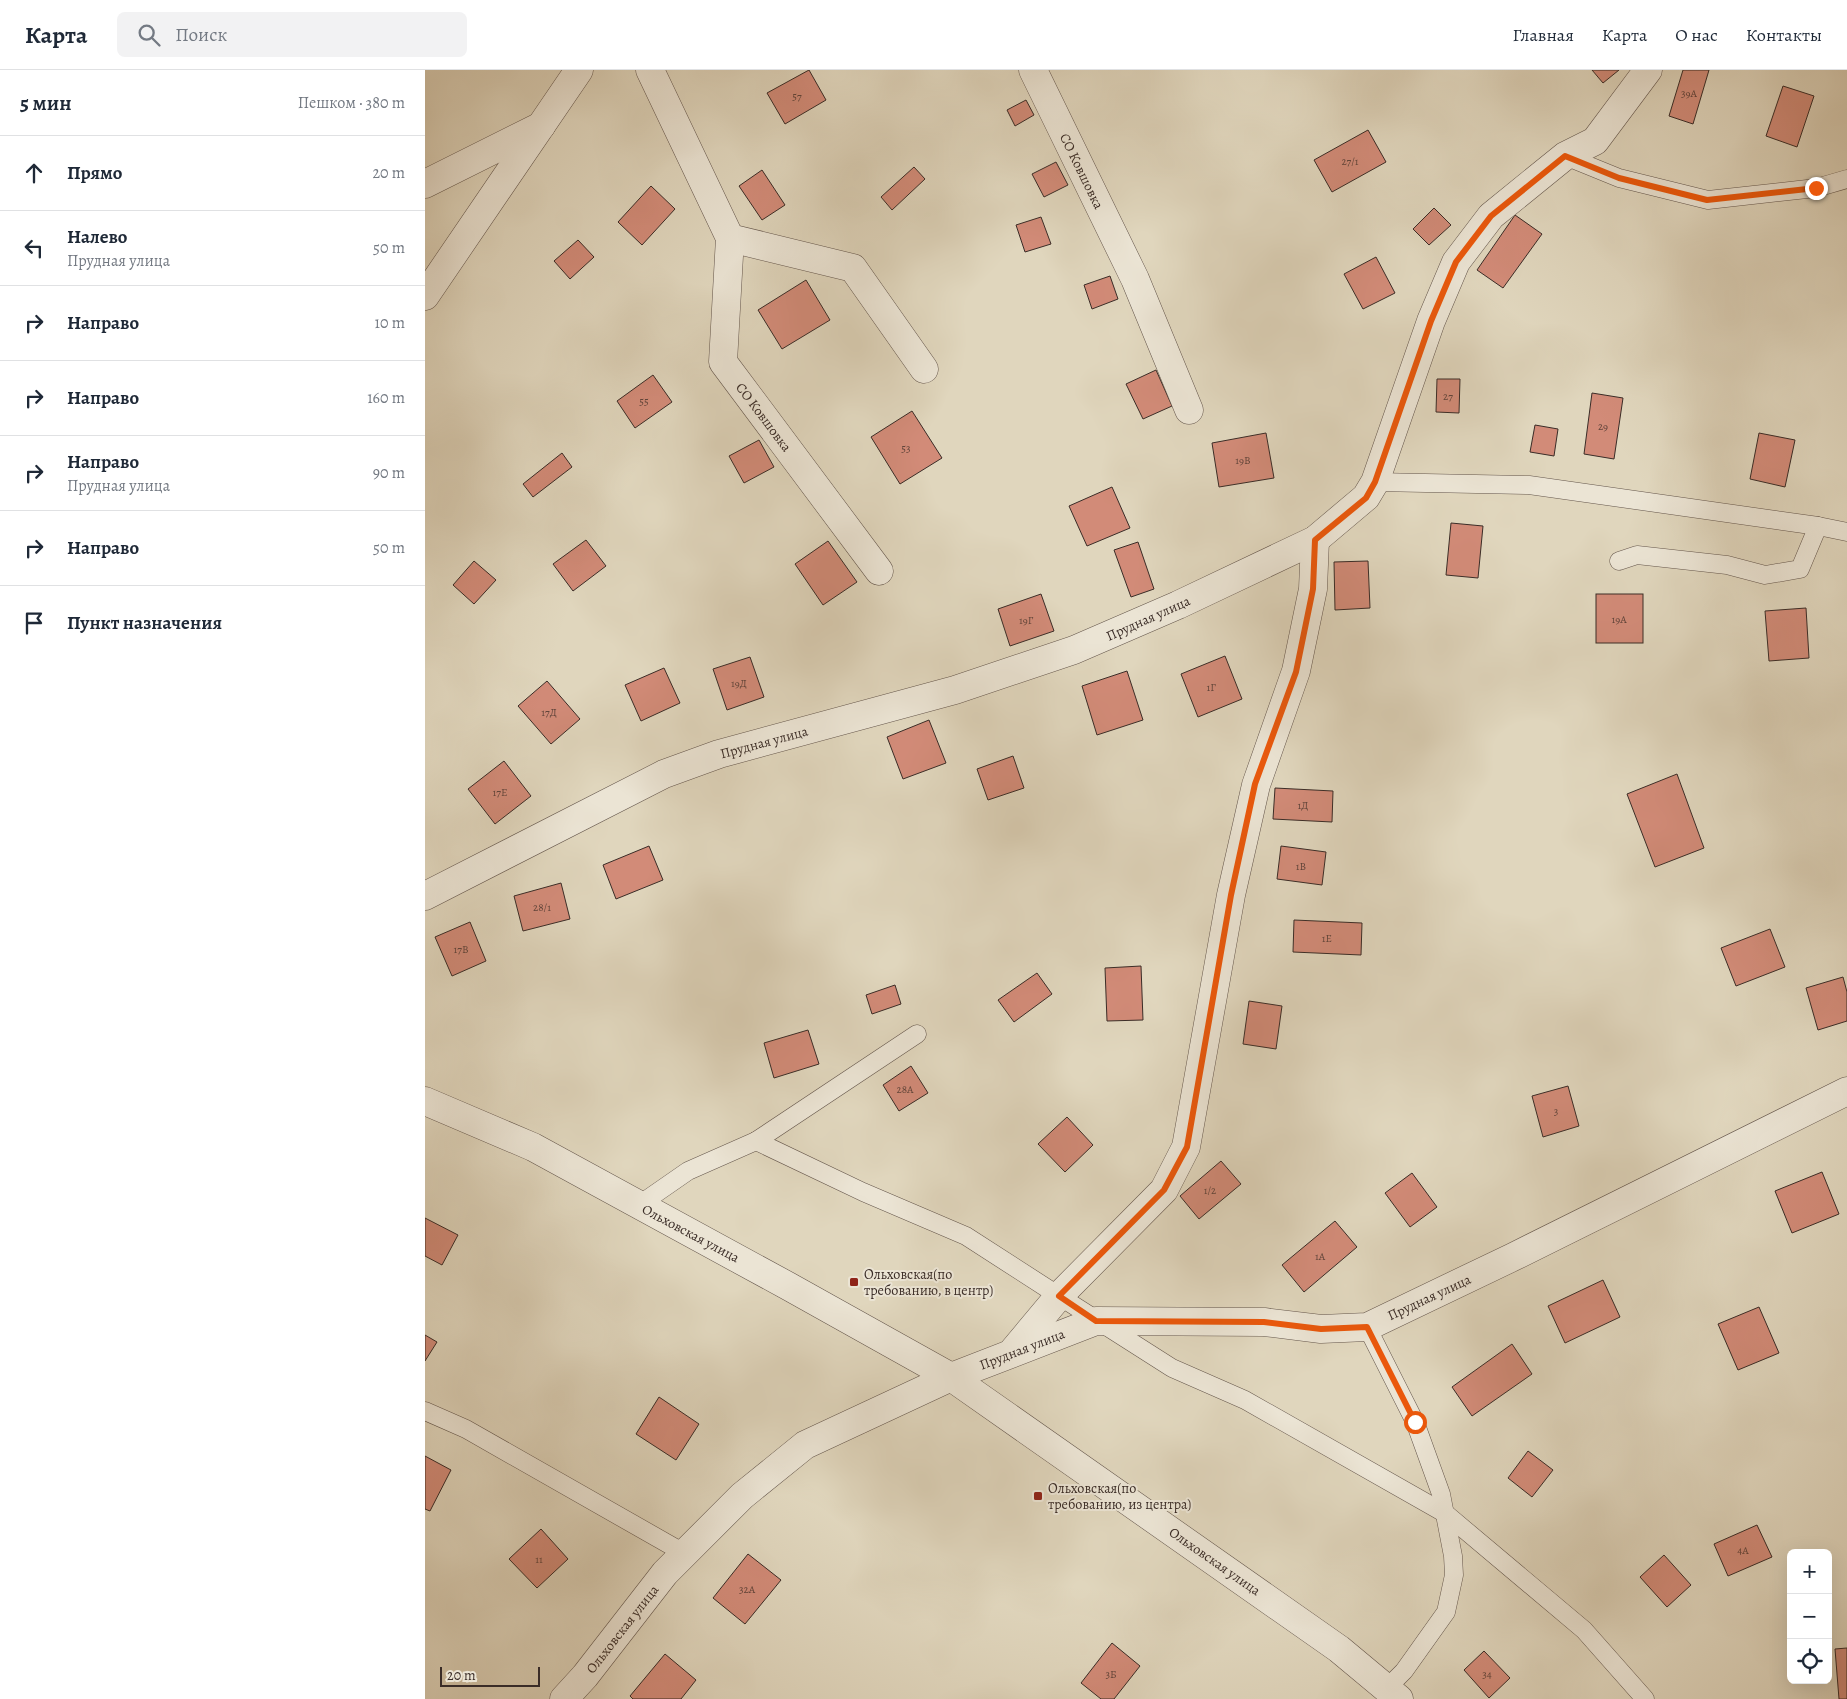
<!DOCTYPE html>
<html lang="ru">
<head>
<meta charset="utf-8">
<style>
	body { margin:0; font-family:Alegreya,serif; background:#f2f2f3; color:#1f2937 }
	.controls { position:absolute; right:15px; bottom:15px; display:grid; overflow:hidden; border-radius:8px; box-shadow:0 5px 20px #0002 }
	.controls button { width:45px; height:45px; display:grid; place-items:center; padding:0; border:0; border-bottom:1px solid #e0e1e3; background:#fff; color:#1f2937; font:25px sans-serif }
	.scale { position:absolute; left:15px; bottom:12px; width:100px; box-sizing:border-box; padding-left:5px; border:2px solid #3a2c27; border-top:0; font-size:14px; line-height:18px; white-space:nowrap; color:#3a2c27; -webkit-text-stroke:4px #ebe4d4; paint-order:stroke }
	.stop { position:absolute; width:15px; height:15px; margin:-11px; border:4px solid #ea580c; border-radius:50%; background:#fff }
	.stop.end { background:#ea580c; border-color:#fff; box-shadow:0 1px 5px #0008 }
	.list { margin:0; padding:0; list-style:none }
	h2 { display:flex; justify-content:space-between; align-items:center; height:65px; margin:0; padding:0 20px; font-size:21px }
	h2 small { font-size:16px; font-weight:400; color:#747a83 }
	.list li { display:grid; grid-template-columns:32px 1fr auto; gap:15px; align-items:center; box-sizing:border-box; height:75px; padding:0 20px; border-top:1px solid #e0e1e3 }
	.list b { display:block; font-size:19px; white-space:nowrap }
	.list p { margin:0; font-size:16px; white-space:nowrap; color:#747a83 }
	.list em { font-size:16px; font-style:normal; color:#747a83 }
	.icon { flex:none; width:28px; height:28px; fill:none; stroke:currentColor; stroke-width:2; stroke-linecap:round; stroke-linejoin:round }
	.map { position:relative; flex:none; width:1422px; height:1629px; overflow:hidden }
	header { display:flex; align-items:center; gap:30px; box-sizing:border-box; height:70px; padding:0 25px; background:#fff; border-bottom:1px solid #e0e1e3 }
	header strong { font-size:24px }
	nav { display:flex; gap:28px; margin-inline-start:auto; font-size:18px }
	.search { width:350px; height:45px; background:#f2f2f3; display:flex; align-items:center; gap:12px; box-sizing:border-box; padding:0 18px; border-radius:8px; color:#747a83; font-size:19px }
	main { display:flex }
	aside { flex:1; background:#fff }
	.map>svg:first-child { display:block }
</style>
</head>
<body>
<header>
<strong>Карта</strong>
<div class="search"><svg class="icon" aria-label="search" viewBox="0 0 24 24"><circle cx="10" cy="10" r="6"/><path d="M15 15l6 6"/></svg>Поиск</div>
<nav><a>Главная</a><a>Карта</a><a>О нас</a><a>Контакты</a></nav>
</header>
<main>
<aside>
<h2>5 мин<small>Пешком · 380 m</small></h2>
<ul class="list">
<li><svg class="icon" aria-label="ahead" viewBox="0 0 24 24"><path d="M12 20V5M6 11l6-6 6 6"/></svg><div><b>Прямо</b></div><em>20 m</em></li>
<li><svg class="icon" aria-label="left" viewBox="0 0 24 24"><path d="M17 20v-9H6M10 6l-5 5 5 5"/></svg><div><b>Налево</b><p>Прудная улица</p></div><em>50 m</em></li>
<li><svg class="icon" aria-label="right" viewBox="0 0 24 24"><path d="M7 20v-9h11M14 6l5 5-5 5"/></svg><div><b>Направо</b></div><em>10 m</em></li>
<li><svg class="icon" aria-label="right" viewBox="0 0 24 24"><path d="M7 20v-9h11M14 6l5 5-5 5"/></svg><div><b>Направо</b></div><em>160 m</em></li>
<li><svg class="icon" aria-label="right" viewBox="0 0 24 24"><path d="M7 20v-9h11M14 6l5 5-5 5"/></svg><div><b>Направо</b><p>Прудная улица</p></div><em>90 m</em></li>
<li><svg class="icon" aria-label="right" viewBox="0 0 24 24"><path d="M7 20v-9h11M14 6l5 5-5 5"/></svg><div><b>Направо</b></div><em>50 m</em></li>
<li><svg class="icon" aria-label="arrive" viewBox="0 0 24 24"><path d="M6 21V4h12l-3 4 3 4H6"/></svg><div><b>Пункт назначения</b></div></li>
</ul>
</aside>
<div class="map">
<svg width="1422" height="1629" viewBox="0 0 1422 1629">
	<rect width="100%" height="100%" fill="#e0d6bd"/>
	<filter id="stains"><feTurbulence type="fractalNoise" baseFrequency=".004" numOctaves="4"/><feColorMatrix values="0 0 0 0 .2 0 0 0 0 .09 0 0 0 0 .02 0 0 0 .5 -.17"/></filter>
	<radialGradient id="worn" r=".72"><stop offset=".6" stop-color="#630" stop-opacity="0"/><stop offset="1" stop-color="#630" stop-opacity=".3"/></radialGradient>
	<g fill="#d28b78" stroke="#3a2c27">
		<polygon points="384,0 401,30 360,54 342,23"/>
		<polygon points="1167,0 1194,0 1178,13"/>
		<polygon points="1258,0 1284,0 1268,54 1244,46"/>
		<polygon points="1358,16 1389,26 1372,77 1341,66"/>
		<polygon points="601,30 609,45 590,56 582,40"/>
		<polygon points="943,60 961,92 907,122 889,90"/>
		<polygon points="631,92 643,115 619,127 607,104"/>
		<polygon points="489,97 500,109 467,140 456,127"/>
		<polygon points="337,100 360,135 337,150 314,116"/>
		<polygon points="226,116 250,139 217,175 193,152"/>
		<polygon points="1009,138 1026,155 1004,175 988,159"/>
		<polygon points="1090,145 1117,164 1078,218 1052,200"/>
		<polygon points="616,147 626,174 600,182 591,155"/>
		<polygon points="153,170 169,187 145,209 129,191"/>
		<polygon points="951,187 970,223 938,239 919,204"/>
		<polygon points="685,206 693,229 667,239 659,215"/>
		<polygon points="381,210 405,250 357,279 333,240"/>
		<polygon points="731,300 747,336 718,349 701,314"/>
		<polygon points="228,305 247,332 210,358 192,331"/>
		<polygon points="1012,309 1035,309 1034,343 1011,342"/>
		<polygon points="1167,323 1198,328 1189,389 1159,384"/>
		<polygon points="487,341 517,388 475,414 446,367"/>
		<polygon points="1110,355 1133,359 1129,386 1105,382"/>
		<polygon points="841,363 849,408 794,417 787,373"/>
		<polygon points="1334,363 1370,370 1360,417 1325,409"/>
		<polygon points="334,370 349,397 319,413 304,386"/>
		<polygon points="137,383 147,397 108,427 98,414"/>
		<polygon points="687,417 705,458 662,476 644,436"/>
		<polygon points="1026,453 1058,456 1053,508 1021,505"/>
		<polygon points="161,470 181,496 148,521 128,494"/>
		<polygon points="403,471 432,512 398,535 370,494"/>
		<polygon points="713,472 729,519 706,527 689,480"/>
		<polygon points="49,491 71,510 49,534 28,515"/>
		<polygon points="943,491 945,538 910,540 909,492"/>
		<polygon points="616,524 629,561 585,576 573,539"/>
		<rect x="1171" y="524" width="47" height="49"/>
		<polygon points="1381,538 1384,588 1344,591 1340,541"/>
		<polygon points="800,586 817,629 773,647 756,604"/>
		<polygon points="325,587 339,627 302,640 288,599"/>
		<polygon points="239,598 255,633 216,651 200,615"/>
		<polygon points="702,601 718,650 672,665 657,616"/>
		<polygon points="122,611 155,649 126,674 93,636"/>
		<polygon points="504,650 521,693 478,709 462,667"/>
		<polygon points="588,686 599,718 563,730 552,699"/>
		<polygon points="79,691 106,726 70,754 43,719"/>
		<polygon points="1252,704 1279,778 1230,797 1202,724"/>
		<polygon points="850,718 908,721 907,752 848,749"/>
		<polygon points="224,776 238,810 191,829 178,795"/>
		<polygon points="856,776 901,782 897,815 852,809"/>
		<polygon points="136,813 145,849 98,861 89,826"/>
		<polygon points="869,850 937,853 936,885 868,882"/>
		<polygon points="45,852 61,891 27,906 10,867"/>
		<polygon points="1345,859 1360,897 1311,916 1296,878"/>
		<polygon points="716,896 718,950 682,951 680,898"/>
		<polygon points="612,903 627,924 589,952 573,930"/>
		<polygon points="1418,907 1422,922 1422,951 1393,960 1381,918"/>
		<polygon points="470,915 476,934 447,944 441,925"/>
		<polygon points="824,931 857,936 851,979 818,974"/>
		<polygon points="383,960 394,994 349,1008 339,973"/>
		<polygon points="486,996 503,1023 474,1041 458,1015"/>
		<polygon points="1143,1016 1154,1056 1118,1067 1107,1026"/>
		<polygon points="642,1047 668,1075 640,1102 613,1074"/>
		<polygon points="796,1091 816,1114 774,1149 755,1126"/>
		<polygon points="1397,1102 1414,1144 1367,1163 1350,1121"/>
		<polygon points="987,1103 1012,1137 985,1157 960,1123"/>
		<polygon points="0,1148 33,1165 17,1195 0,1186"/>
		<polygon points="910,1151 932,1177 879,1222 857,1195"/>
		<polygon points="1178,1210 1195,1247 1140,1273 1123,1236"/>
		<polygon points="1334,1237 1354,1283 1313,1300 1293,1254"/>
		<polygon points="0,1265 12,1272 0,1291"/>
		<polygon points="1087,1274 1107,1304 1047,1346 1027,1317"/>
		<polygon points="234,1327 274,1354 251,1390 211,1364"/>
		<polygon points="1103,1381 1128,1400 1107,1427 1083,1408"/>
		<polygon points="0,1386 26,1400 5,1441 0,1439"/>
		<polygon points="1332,1455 1347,1487 1303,1506 1289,1474"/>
		<polygon points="116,1459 143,1489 112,1518 84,1489"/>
		<polygon points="323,1484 356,1510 320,1554 288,1528"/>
		<polygon points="1239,1485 1266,1515 1242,1537 1215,1507"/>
		<polygon points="687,1573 715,1596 689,1629 676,1629 656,1613"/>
		<polygon points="1422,1578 1422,1629 1414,1629 1410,1579"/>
		<polygon points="1059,1581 1085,1608 1064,1628 1039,1600"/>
		<polygon points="240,1584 271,1610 256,1629 208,1629 205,1626"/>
	</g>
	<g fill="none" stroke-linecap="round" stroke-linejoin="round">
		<defs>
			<g id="service">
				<polyline points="1140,86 1194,108 1283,130 1391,118 1422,109"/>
				<polyline points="950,412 1104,415 1393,456 1422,462"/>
				<polyline points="1194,491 1212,485 1302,495 1340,505 1375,499 1393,456"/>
				<polyline points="331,1071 492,964"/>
				<polyline points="214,1135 263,1101 331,1071 438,1122 541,1166 634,1226 638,1227"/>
				<polyline points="634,1226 747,1298 820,1330 1021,1444 1159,1560 1220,1629"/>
				<polyline points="942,1257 990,1352 1016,1424 1028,1486 1029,1505 1021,1542 979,1601 962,1618"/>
				<polyline points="0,1341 41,1359 259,1483"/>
			</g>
			<g id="minor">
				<polyline points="225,0 305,168 298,292 454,501"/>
				<polyline points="608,0 710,209 764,340"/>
				<polyline points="0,114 116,56"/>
				<polyline points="305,168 428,198 499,299"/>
				<polyline points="0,826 239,704 294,684 530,620 649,580 753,535 890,470 941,427 950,412 1006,251 1031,192 1066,146 1140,86 1170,71 1223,0"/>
				<polyline points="588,1281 634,1226 739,1120 761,1077 806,825 831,715 871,601 888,519 890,470"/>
				<polyline points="139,1629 160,1606 240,1503 317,1426 380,1375 526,1307 671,1251 839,1252 896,1259 942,1257 1088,1187 1422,1021"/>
			</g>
			<g id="tertiary">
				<polyline points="0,226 154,0"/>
				<polyline points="0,1031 108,1077 363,1216 526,1307 914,1579 974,1629"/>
			</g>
		</defs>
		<use href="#service" stroke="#64564c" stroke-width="19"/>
		<use href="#minor" stroke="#64564c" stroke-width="29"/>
		<use href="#tertiary" stroke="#64564c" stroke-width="29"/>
		<use href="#service" stroke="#ebe4d4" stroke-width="18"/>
		<use href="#minor" stroke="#ebe4d4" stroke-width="28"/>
		<use href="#tertiary" stroke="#ebe4d4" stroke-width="28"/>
	</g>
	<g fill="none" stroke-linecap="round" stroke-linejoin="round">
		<polyline stroke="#ea580c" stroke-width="6" points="990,1352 942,1257 896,1259 839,1252 671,1251 634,1226 739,1120 762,1077 806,825 830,714 871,602 888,519 890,470 941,428 950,412 1006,251 1031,192 1066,146 1140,86 1194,108 1282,130 1391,118"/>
	</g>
	<g fill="#8f2418" stroke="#ebe4d4" stroke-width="2">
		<rect x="424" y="1207" width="10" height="10" rx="2.5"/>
		<rect x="608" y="1421" width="10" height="10" rx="2.5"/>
	</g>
	<g text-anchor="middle" stroke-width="4" stroke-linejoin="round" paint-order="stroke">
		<g font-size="11" fill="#60443b">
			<text x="1264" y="27">39А</text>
			<text x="372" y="30">57</text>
			<text x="925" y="95">27/1</text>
			<text x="1023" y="330">27</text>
			<text x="219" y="335">55</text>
			<text x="1178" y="360">29</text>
			<text x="481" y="382">53</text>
			<text x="818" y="394">19В</text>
			<text x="1194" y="553">19А</text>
			<text x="601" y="554">19Г</text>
			<text x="314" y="617">19Д</text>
			<text x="786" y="621">1Г</text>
			<text x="124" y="646">17Д</text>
			<text x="75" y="726">17Е</text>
			<text x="878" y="739">1Д</text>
			<text x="876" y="800">1В</text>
			<text x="117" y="841">28/1</text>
			<text x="902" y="872">1Е</text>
			<text x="36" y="883">17В</text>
			<text x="480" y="1023">28А</text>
			<text x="1131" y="1045">3</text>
			<text x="785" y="1124">1/2</text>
			<text x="895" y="1190">1А</text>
			<text x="1318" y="1484">4А</text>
			<text x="114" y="1493">11</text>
			<text x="322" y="1523">32А</text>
			<text x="686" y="1608">3Б</text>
			<text x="1062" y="1608">34</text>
		</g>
		<g font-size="14" fill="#3a2c27" stroke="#ebe4d4">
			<text transform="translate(657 101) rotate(64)" y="5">СО Ковшовка</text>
			<text transform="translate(339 347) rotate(53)" y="5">СО Ковшовка</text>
			<text transform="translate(723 548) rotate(-24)" y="5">Прудная улица</text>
			<text transform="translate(339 672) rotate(-15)" y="5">Прудная улица</text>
			<text transform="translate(266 1163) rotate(28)" y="5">Ольховская улица</text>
			<text transform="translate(1004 1227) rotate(-25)" y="5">Прудная улица</text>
			<text transform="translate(597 1279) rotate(-21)" y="5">Прудная улица</text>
			<text transform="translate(790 1491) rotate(35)" y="5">Ольховская улица</text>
			<text transform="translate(197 1559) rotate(-52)" y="5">Ольховская улица</text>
		</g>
		<g font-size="14" fill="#3a2c27" stroke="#ebe4d4" text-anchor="start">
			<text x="439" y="1209">Ольховская(по<tspan x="439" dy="16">требованию, в центр)</tspan></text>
			<text x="623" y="1423">Ольховская(по<tspan x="623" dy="16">требованию, из центра)</tspan></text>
		</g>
	</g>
	<rect width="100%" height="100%" filter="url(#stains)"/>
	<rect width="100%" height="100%" fill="url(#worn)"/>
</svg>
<div class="controls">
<button>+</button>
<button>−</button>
<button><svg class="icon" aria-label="locate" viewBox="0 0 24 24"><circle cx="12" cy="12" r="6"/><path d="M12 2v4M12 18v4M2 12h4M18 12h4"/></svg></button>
</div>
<div class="scale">20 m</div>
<div class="stop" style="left:990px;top:1352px"></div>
<div class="stop end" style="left:1391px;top:118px"></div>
</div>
</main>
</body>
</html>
